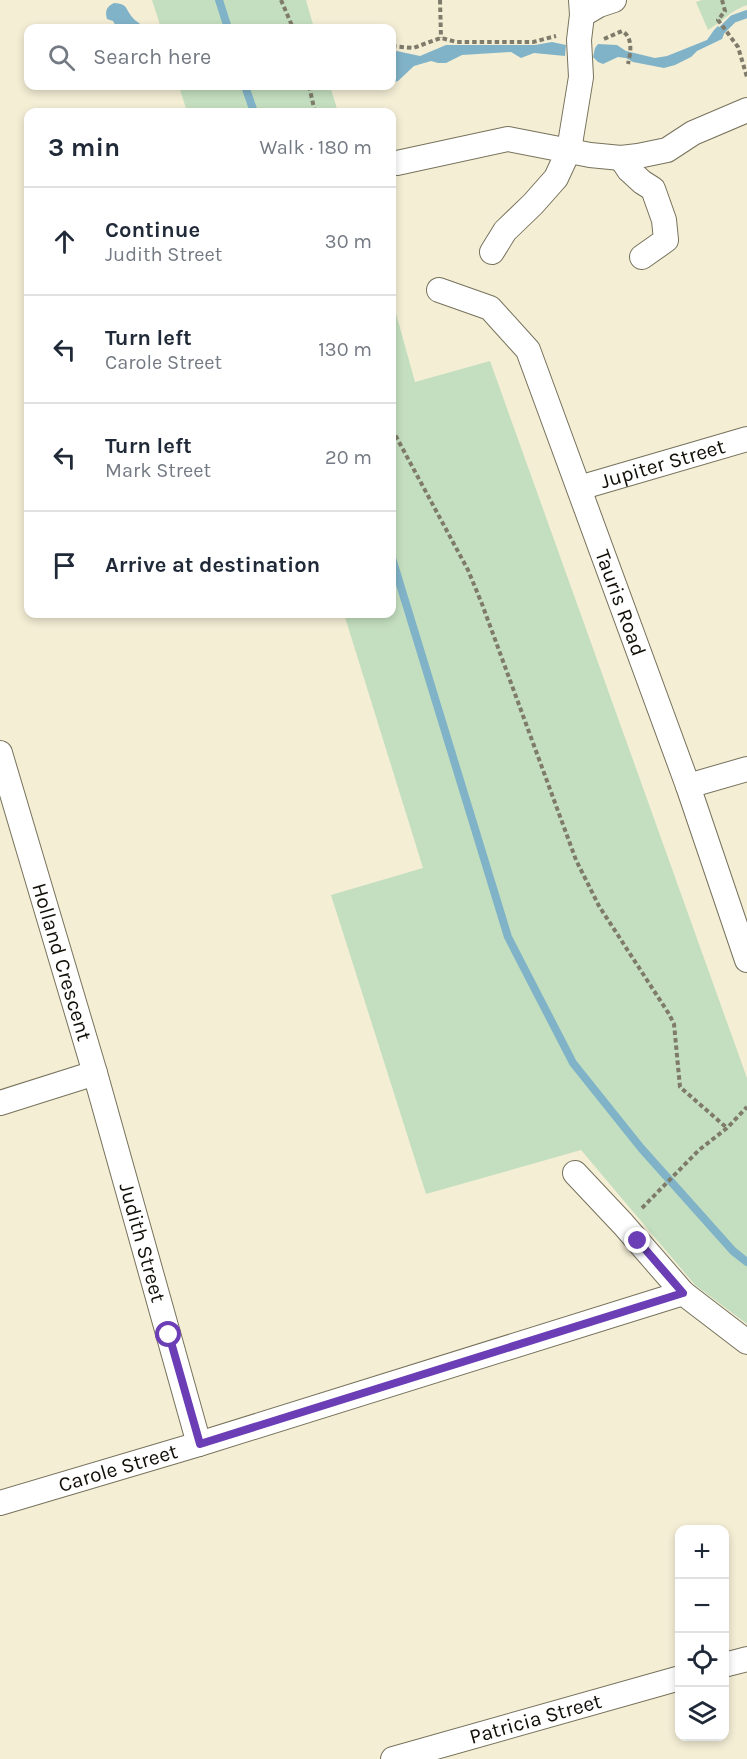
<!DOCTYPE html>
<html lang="en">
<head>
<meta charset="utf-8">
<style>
	body { margin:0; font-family:Karla,sans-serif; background:#f2f2f3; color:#1f2937 }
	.controls { position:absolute; right:18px; bottom:18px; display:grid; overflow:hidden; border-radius:12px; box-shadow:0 3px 9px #0003 }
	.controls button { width:54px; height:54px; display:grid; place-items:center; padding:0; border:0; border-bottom:2px solid #e0e1e3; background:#fff; color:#1f2937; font:30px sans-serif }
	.stop { position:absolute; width:18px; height:18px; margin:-14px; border:4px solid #6b3eb6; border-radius:50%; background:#fff }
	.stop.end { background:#6b3eb6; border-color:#fff; box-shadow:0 2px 6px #0008 }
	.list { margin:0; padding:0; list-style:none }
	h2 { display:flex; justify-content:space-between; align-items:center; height:78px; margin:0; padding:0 24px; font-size:26px }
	h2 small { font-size:20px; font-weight:400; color:#747a83 }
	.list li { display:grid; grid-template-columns:39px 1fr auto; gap:18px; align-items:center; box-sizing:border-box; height:108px; padding:0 24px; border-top:2px solid #e0e1e3 }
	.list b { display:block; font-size:22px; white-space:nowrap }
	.list p { margin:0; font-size:20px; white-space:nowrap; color:#747a83 }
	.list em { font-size:20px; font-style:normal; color:#747a83 }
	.icon { flex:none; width:33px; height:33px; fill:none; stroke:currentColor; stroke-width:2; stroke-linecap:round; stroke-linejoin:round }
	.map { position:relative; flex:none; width:747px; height:1759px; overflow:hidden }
	.search { position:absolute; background:#fff; box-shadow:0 3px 9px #0003; left:24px; top:24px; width:372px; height:66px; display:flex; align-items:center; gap:15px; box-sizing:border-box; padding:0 21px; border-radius:12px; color:#747a83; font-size:22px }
	.panel { position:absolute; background:#fff; box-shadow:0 3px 9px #0003; left:24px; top:108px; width:372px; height:510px; border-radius:12px }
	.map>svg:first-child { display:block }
</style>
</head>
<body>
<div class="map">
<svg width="747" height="1759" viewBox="0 0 747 1759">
	<rect width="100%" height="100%" fill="#f4eed5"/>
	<g fill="#c4dfbf">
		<polygon points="152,0 306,0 314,28 161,28"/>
		<path d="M702,0H747V5C731,10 722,22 708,30L696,2Z"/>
		<polygon points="179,86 330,86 338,112 187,112"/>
		<polygon points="392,299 415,382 490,361 747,1078 747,1324 695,1285 581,1150 426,1194 331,895 423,868 344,614 392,614"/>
	</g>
	<g fill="#81b3c8">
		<path d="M114,3C128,4 125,8 132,17C135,21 140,23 143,27L142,28H117L113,21L107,19C105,11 106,7 114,3Z"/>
		<polygon points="718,26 724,34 722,39 697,51 691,57 675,65 664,68 633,62 626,58 618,57 603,64 598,62 593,57 595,48 598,44 617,45 626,51 655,58 667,56 707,40 714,30"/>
		<polygon points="552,42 566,45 565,56 534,53 521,58 511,52 462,55 446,63 438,63 431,61 414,66 398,81 392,83 392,50 420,56 446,45 535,45"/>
	</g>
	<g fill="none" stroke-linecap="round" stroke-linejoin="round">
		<g stroke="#81b3c8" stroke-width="8">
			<polyline points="219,0 228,28"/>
			<polyline points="715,37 733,19 747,14"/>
			<polyline points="245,86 254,112"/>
			<polyline points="392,558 508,937 573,1063 641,1148 733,1251 747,1262"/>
		</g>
		<defs>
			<g id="minor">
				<polyline points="582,15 599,5 614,0"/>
				<polyline points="621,158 629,170 642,182 653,189 664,220 666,240 642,257"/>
				<polyline points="397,163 508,139 590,155 621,158 638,156 667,150 693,133 747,110"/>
				<polyline points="492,252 505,231 533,204 556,178 569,150 581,77 579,40 582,15 581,0"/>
				<path id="s1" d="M439,290L490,308L528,350L688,786L747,960"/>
				<path id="s2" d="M579,488L747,439"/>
				<path id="s3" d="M0,753L95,1073L0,1103"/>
				<polyline points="688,786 747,769"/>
				<path id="s4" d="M95,1073L199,1444"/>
				<polyline points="575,1173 623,1224 683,1293 747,1342"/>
				<path id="s5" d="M0,1503L199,1444L683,1293"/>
				<polyline points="724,1665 747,1659"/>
				<path id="s6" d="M393,1759L680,1678"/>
			</g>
		</defs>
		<use href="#minor" stroke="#77725c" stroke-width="26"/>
		<g stroke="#7f7b6a" stroke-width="4" stroke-dasharray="4.5 3" stroke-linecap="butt">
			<polyline points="281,0 293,28"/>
			<polyline points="440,0 441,38"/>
			<polyline points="722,0 725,11 718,20 738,47 747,77"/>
			<path d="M604,39L622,31C633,37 631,52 628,64"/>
			<polyline points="392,46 413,48 441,38 457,42 533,42 556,36"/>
			<polyline points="309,86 315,112"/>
			<polyline points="392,429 468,570 482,604 576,860 599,906 669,1014 674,1024 680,1087 727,1128"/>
			<polyline points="642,1208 699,1150 727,1128 747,1107"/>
		</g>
		<use href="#minor" stroke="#fff" stroke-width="24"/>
	</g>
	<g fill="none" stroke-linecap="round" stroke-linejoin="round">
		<polyline stroke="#6b3eb6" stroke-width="8" points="169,1335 200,1444 683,1293 638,1241"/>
	</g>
	<g text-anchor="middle" stroke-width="5" stroke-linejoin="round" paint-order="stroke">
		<g font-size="21" fill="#110f07" stroke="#fffbec">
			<text dy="7" stroke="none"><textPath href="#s2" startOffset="87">Jupiter Street</textPath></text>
			<text dy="7" stroke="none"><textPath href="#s1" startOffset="380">Tauris Road</textPath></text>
			<text dy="7" stroke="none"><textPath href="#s3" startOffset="218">Holland Crescent</textPath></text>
			<text dy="7" stroke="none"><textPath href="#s4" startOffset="176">Judith Street</textPath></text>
			<text dy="7" stroke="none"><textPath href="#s5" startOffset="123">Carole Street</textPath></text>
			<text dy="7" stroke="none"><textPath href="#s6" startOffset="148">Patricia Street</textPath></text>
		</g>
	</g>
</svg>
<div class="controls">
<button>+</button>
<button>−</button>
<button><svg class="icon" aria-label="locate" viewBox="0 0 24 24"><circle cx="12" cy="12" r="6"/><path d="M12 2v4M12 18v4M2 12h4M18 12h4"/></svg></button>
<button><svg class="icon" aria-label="layers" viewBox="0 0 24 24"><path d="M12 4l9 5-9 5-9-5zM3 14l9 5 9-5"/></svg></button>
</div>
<div class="stop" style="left:169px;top:1335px"></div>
<div class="stop end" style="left:638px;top:1241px"></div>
<div class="search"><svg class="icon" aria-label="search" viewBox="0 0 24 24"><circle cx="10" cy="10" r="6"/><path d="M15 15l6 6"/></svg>Search here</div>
<section class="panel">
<h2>3 min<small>Walk · 180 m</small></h2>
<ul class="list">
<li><svg class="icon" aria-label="ahead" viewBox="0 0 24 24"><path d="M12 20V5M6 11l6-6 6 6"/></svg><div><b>Continue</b><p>Judith Street</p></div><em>30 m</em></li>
<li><svg class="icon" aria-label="left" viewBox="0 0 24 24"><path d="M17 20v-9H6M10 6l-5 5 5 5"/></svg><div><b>Turn left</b><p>Carole Street</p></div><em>130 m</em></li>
<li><svg class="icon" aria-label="left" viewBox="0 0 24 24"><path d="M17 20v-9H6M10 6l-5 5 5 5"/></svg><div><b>Turn left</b><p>Mark Street</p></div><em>20 m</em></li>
<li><svg class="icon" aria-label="arrive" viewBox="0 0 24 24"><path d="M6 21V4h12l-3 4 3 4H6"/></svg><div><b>Arrive at destination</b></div></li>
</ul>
</section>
</div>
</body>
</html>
